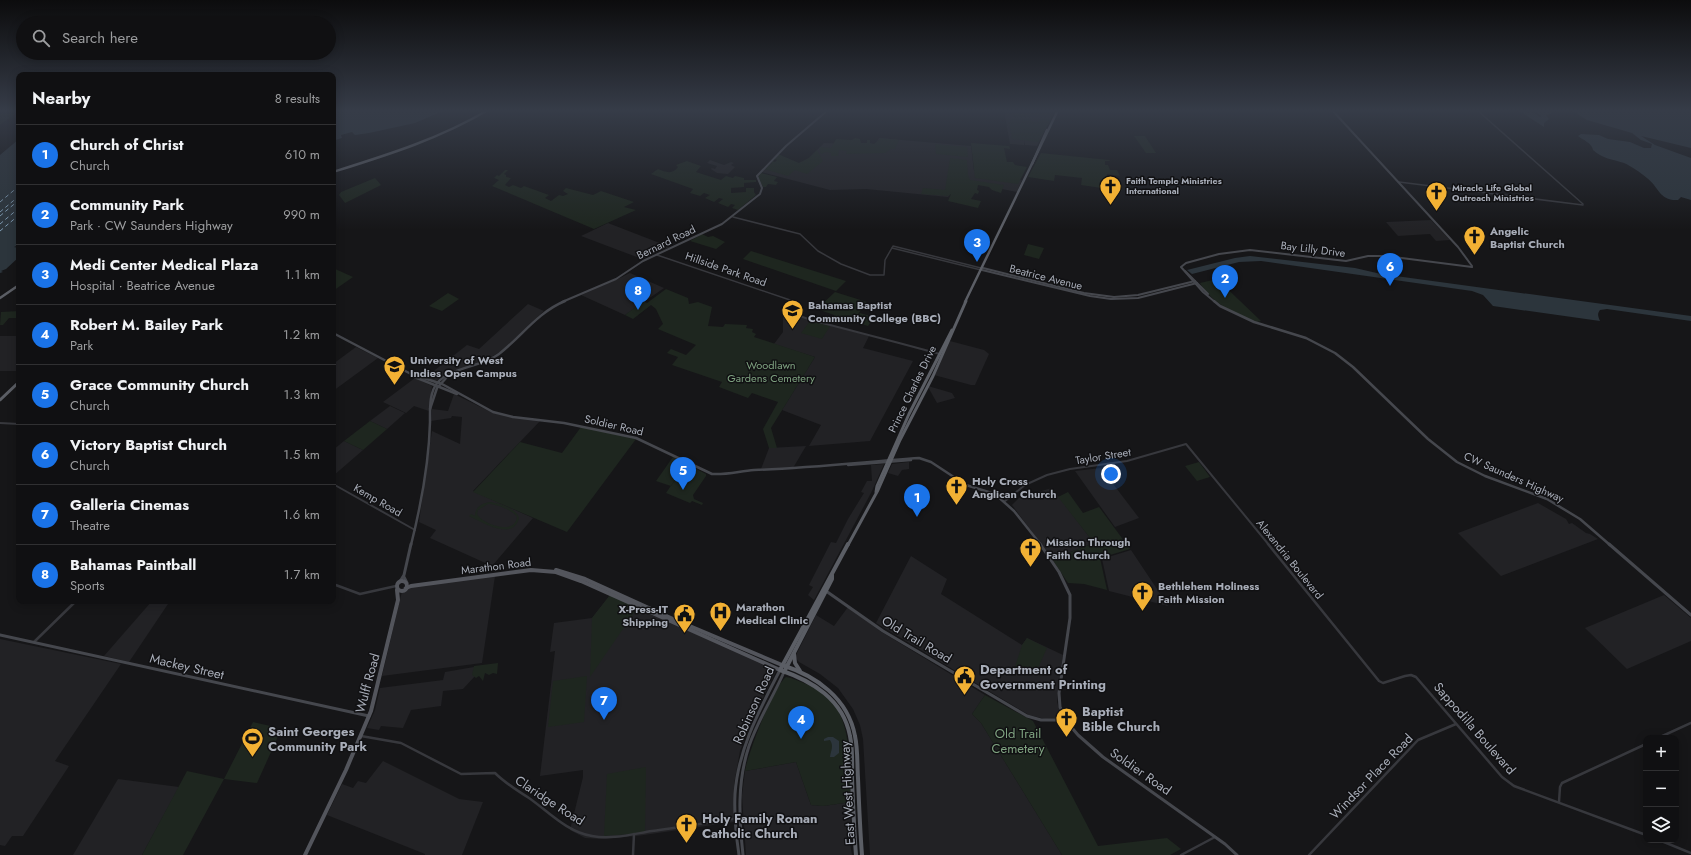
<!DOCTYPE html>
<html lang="en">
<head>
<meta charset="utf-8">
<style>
	body { margin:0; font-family:Jost,sans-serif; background:#1e1e20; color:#f1f3f6 }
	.controls { position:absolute; right:12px; bottom:12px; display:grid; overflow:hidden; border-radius:8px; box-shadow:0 2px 10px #0003 }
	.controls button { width:36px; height:36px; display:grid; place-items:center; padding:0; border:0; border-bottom:1px solid #303032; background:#101012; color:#f1f3f6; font:20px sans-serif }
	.you { position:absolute; left:1111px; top:474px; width:14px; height:14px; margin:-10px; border:3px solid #fff; border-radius:50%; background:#1a73e8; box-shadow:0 0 0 6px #1a73e833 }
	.badge { display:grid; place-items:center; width:26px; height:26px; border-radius:50%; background:#1a73e8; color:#fff; font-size:13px; font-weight:700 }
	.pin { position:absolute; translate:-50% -33px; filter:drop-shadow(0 1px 2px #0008) }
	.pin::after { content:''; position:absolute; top:21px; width:14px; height:12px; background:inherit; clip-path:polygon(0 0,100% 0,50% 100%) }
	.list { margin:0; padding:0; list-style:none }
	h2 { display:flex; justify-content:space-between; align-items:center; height:52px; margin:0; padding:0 16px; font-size:17px }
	h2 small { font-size:13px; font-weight:400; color:#9c9d9f }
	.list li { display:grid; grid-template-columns:26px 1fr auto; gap:12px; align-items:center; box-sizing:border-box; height:60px; padding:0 16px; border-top:1px solid #303032 }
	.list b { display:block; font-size:15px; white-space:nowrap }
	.list p { margin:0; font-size:13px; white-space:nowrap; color:#9c9d9f }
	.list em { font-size:13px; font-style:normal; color:#9c9d9f }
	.icon { flex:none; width:22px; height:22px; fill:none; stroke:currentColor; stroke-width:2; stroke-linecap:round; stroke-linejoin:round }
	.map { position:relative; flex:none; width:1691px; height:855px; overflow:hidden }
	.search { position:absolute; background:#101012; box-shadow:0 2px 10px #0003; left:16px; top:16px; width:320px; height:44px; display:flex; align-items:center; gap:10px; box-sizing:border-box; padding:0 14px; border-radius:22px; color:#9c9d9f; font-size:15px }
	.panel { position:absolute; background:#101012; box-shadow:0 2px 10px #0003; left:16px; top:72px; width:320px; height:532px; border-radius:8px }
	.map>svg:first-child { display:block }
</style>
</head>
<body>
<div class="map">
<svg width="1691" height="855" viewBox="0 0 1691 855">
	<rect width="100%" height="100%" fill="#161618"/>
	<g fill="#222225">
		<polygon points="1004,110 1055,110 1037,146 1025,145 1025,141 1024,145 1010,144"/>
		<polygon points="879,138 971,146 974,171 1022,180 1017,192 972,183 954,190 948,197 866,189 830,190 761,172 767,166 789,173 799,163 809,158 824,143 875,145"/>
		<polygon points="710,160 724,165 731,162 734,163 731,165 735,167 728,174 717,173 711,169 712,168 715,169 717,166 707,163"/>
		<polygon points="1431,220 1450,240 1436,241 1430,234 1398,236 1386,222"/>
		<polygon points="608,223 670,247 642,259 581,236"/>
		<polygon points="630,273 664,288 625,315 581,295 622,277"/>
		<polygon points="528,304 544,311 502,351 478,364 449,373 434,382 426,377 467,345 479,349"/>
		<polygon points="783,311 806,319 869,336 863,348 913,361 870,441 809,446 821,425 782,410 815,357 774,344 783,332"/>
		<rect x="0" y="336" width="19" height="35"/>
		<polygon points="950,341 984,350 989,354 975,385 971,385 934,375"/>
		<polygon points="356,347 378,358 333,391 333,364"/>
		<polygon points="415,378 432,386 429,411 414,406 406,413 383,402"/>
		<polygon points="928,386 952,393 955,398 937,403 928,387"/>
		<polygon points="454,394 493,413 514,418 541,420 473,491 533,518 492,566 430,538 436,530 419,522 432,431 460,444 462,417 452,416 451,418 431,421 432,409 448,411"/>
		<polygon points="390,406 405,413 387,429 370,421"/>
		<polygon points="344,441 363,450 333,476 333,450"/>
		<polygon points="806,446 793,468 761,469 769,448"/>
		<polygon points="909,462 909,469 902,470 898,476 888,473 892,464"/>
		<polygon points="884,464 872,491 814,600 808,595 813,587 809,585 831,542 836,543 848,519 864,493 861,492 867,481 872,481 871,465"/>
		<polygon points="1101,468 1139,518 1115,527 1075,471"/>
		<polygon points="1052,488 1094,543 1052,559 1012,505 1020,497"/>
		<polygon points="1538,503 1566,519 1569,524 1572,523 1586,533 1590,534 1598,539 1501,576 1458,533"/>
		<polygon points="1131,550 1155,586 1168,606 1109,591 1102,559"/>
		<polygon points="911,556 947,579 941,594 1022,645 1027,638 1063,655 1057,702 1062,718 1045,719 1029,715 876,623"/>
		<polygon points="495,576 482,663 382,676 403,587"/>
		<polygon points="611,594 777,669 752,721 740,751 734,784 734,822 637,836 602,839 585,838 570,830 583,777 583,770 540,776 555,651 550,652 554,623 592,618"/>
		<polygon points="1664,595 1691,618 1691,641 1627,669 1585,628"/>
		<polygon points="152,601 170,601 129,662 104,656"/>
		<polygon points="848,607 880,631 985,695 972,714 981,723 1062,855 870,855 863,739 860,725 853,709 838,688 820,674 799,662 795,657 816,615 834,626"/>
		<polygon points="0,639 121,664 55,761 69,766 23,836 12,836 5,846 0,845"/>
		<polygon points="474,667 475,676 463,689 443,691 441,706 411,710 403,728 381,726 379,730 367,728 375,710 380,688 443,680 445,672"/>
		<polygon points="383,761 459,799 483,802 462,855 425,855 425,854 327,815 342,784 353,788 358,781 366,783"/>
		<polygon points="796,762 811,805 823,806 851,802 850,843 852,855 746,855 742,796 745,771"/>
		<polygon points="118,779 179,787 142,855 73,855"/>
	</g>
	<g fill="#1e261f" fill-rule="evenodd">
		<polygon points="4,110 19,111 0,125 0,112"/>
		<polygon points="1017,112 1025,114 1025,116 1032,117 1031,121 1038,122 1041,117 1051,119 1038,142 1012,139 1009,123 1014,114 1016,114"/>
		<polygon points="1134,136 1145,136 1156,153 1146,153"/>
		<polygon points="855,138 860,139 861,143 867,143 867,140 870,140 870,143 874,144 881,138 899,140 895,149 891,149 885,153 846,154 847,151 839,150 838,156 831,156 831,153 826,152 821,154 819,149 821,147 831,148 836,139 852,140"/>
		<polygon points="971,143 1009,146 1010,149 1004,148 1007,162 1013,162 1015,165 1027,167 1018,184 975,178"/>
		<polygon points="935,144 967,147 968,157 936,154"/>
		<polygon points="817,150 823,161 807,174 795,170 788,176 764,169 772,163 772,161 775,162 777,160 774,159 778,154 799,163 809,158"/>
		<polygon points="1041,153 1109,160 1110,161 1105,161 1105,165 1108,165 1110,170 1117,170 1120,176 1107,174 1106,182 1117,183 1122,191 1081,185 1082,178 1055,175 1054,181 1028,177"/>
		<polygon points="950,158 967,160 968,175 970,180 1004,185 1001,193 992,190 989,187 978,185 977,190 979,191 978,194 975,193 971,199 981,201 978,208 948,201 951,194 948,196 921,194 923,188 945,190"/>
		<path d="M687,161L701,166L696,172L721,180L726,176L733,178L735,176L744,178V180H756V182L744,183V187L731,188V193L746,192V188H754V192L756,195L738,210L732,208L735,205L731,204L728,207L718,203L723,199L719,198L714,202L705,198L710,195L704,193L700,196L690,193L693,189L651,174L658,169C666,172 672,175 678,167L676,165Z"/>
		<polygon points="505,170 508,170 504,174 506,175 506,177 511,178 505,185 509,187 513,185 521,188 524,186 549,195 545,198 551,201 559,195 563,196 568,194 563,191 566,188 593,195 601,191 634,202 624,207 636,210 594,229 492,186 499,180 494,178 497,175 499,176"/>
		<polygon points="761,173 777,177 774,181 778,182 776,185 768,184 766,187 763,187 758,177"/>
		<polygon points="375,178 381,185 345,203 339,195 341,192"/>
		<polygon points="702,234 708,237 713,236 725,242 716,249 690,241"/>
		<polygon points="1028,244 1044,248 1039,259 1024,255"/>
		<polygon points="751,251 846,281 836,291 743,259"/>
		<polygon points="333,268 353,277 333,291"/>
		<path d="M1217,279L1261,321L1257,322C1237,315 1211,303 1200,283Z"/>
		<polygon points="666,289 688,298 689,304 698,302 712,307 708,326 723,327 725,324 747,325 746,328 753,329 752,332 756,334 754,337 815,357 771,428 777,448 769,448 763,429 778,402 752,393 748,398 719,387 722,382 672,365 678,357 667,353 671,349 686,355 696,345 658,329 663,324 656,309 651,305 633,319 625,315 644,301 647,303"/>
		<polygon points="835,292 867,302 853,321 842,318 840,321 833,318 834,315 817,309"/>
		<polygon points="448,293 459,299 442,311 429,306"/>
		<polygon points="19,311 19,318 9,318 3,325 0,325 1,312"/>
		<polygon points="860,313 874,317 868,326 854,322"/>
		<polygon points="810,321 830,326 822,339 801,333"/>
		<polygon points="370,421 387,429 363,450 344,441"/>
		<polygon points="581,427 636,439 567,532 473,492 520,442 562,453"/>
		<polygon points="673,457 706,474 706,476 693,495 694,499 703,503 702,505 692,501 690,503 666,493 683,468 671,486 656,481"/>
		<polygon points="1199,462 1210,477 1197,481 1185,466"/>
		<polygon points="1068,492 1083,513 1099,507 1130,549 1100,558 1107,590 1084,584 1068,583 1052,559 1094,543 1058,497"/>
		<path d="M490,502C499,503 517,509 519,518C513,542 482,522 469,516L471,514L475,516C475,507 482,503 490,502ZM488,504C496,504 513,510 517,517C515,536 482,524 477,514L478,510Z"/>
		<polygon points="610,595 638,607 590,677 592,618"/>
		<polygon points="1027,638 1047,648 1035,675 1015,667 1022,645"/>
		<polygon points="498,663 497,674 493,673 489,675 485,673 483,681 479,676 476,678 472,675 474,666"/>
		<polygon points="587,676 584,722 548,727 553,681"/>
		<path d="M786,677L791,678C801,682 812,686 822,692C853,712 850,769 851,802L823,806L811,805L796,762L745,771C748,753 773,687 786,677Z"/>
		<polygon points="985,695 1033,721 1098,846 1167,838 1181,849 1170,855 1062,855 981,723 972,714"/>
		<polygon points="253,722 275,727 280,732 257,783 224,779 183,855 142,855 187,771 224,779"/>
		<polygon points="646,767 645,833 604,836 607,774"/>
	</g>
	<g fill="#2c353c">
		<polygon points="333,110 445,110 415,123 369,133 355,135 352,132 341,135 342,138 335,140 333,137"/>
		<polygon points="1515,110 1530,110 1540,117 1541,116 1533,110 1549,110 1553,113 1546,115 1549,119 1544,123 1544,127 1521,112"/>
		<path d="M1571,110H1691V148L1641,136L1655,145L1691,158V200L1681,197L1678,200C1659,201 1659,187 1647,178C1641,173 1631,166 1624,163C1612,159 1603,159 1593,150C1592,143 1583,140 1578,136L1581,134L1599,135L1608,139L1630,142L1644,148H1651L1652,144L1641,140L1632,133L1587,120Z"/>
		<polygon points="19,139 19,245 14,247 19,248 19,257 6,269 1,271 3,272 0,273 0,155"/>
		<path d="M1250,256L1355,268L1381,274L1691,316V321L1607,309L1600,310C1597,314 1598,316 1600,321L1493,306L1483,295L1472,291L1261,261L1239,262L1192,274L1187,270L1235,258Z"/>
		<path d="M828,737H833L839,741V753L834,757H830C831,750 834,746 830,740L824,741V739Z"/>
	</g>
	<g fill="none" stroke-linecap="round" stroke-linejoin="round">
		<g stroke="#7f9bb3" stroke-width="1" stroke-dasharray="4 3" stroke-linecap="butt">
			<polyline points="0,202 19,186"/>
			<polyline points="0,212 19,196"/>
			<polyline points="0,216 19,200"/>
			<polyline points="0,224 19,208"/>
			<polyline points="0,231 19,215"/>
		</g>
		<g stroke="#37383d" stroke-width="1.5">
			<polyline points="1477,110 1583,204"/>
			<polyline points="1399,182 1583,205"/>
			<polyline points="733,217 800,234 818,251 841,264 870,275 884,275 885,260 893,246 981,268"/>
			<polyline points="892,248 981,270"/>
			<polyline points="657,255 790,300 789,302"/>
		</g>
		<g stroke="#37383d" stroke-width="2">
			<polyline points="789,301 783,310 811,320 899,343 876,337"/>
			<polyline points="899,343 940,354"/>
			<polyline points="0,423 19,424"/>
			<polyline points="333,484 415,530"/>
			<polyline points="1005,501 1025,485 1047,475 1070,469 1127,461 1186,444 1269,545"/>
		</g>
		<g stroke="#37383d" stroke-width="2.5">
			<polyline points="1268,544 1379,681 1383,683 1405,676 1411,675 1416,677 1502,777 1514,786 1646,835"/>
			<polyline points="333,584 360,594 396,586"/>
			<polyline points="34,642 76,601"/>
			<path d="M361,736L401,743L461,774L495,773C506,784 517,790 529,798C549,812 567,832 592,836C611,840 633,834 652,831C682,827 711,822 740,818"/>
			<polyline points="1658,738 1691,723"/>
			<polyline points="1559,802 1560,787 1562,783 1646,744"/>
			<polyline points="1659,840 1691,853"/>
			<polyline points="633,855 634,834"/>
			<polyline points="1181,855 1215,837"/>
			<polyline points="1309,855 1418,740 1456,724"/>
		</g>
		<g stroke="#45474d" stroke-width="2">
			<polyline points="1332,110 1458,247 1472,266"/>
			<polyline points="983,268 1084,293 1114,297 1138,295 1195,281"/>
			<polyline points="982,270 1090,296 1111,299 1138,298 1197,283"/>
			<polyline points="1185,271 1208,294"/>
			<polyline points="562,302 616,279 643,261 722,224 760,194 762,188 757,176 786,146 828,110"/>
			<polyline points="1215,302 1203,292 1181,267 1186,263 1219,254 1250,250 1346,261 1368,256 1386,256 1472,267"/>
		</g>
		<g stroke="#45474d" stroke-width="2.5">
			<polyline points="1214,301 1220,306 1254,322 1306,338 1335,353 1353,367 1428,439 1457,462 1485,476 1547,499 1580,519 1610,545"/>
			<polyline points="333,333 411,374 412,376 457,394"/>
			<path d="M411,374L442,384L493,412L513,417L564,423L636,438L712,474C727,475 740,471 754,470C809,468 864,462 919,458L931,462L966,485L995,494L1014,511L1041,545"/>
			<polyline points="430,409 437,388 448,376"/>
			<polyline points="848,465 911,460"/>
			<path d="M411,545C421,505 429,464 430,422C430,409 429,392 438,382C452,367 482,367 499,354C521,337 538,312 565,301"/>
		</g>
		<g stroke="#45474d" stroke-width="3">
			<polyline points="1040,544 1059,572 1070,595 1070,618 1059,693 1060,707 1067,722 1078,735 1103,757 1225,844 1237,855"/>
			<polyline points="1609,544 1691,615"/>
			<polyline points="404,577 407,583"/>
			<polyline points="399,583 404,575 411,544"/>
			<polyline points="826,591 883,631 1027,716 1041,720 1067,720"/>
			<polyline points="0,635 369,716"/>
			<path d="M739,855C736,835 734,814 735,794C738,749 760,709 780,670"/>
			<path d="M743,855C739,818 737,782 749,746C758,720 773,697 784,672"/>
		</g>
		<g stroke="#53555c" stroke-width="4">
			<polyline points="556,570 585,579 673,619 782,665"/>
			<circle cx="402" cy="586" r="5"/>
			<polyline points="406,588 411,586 531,570 556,572 581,581 780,670"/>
			<polyline points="305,855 346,770 371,711 398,600 397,590"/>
		</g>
		<g stroke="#5b5e65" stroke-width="2.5">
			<polyline points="1032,164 1047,130"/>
			<path d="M333,172C387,155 439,139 488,110"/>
			<polyline points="0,298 19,285"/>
			<polyline points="965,302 1058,110"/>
		</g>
		<g stroke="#5b5e65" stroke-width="3">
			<polyline points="0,400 19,382"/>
			<polyline points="876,492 877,486 909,414 952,330"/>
			<polyline points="848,545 878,490 900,440 933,376 966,301"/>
		</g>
		<g stroke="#5b5e65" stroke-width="4">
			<path d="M848,544L780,670C812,681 843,699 850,736C853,750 852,764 852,778C853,804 854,830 856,855"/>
			<polyline points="794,654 795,663 800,671"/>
			<path d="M782,665C816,676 848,698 855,736C858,750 857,764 858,778C859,804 860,829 862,855"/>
			<polyline points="784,672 832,579 832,575"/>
		</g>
	</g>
	<linearGradient id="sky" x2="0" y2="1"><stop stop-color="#0c0c0d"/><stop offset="0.48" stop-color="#363c48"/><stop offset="1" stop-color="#363c48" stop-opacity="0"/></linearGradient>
	<rect width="1691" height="230" fill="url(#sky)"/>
	<defs>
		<symbol id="church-pin" viewBox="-11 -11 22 30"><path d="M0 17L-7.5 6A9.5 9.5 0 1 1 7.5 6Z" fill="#f2b134" stroke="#111113"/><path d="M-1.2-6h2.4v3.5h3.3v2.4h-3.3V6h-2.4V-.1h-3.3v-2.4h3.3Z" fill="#111"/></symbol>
		<symbol id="university-pin" viewBox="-11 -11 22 30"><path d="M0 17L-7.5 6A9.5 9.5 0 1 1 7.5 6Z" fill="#f2b134" stroke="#111113"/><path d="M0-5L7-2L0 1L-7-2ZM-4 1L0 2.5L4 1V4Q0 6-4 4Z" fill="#111"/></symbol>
		<symbol id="hospital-pin" viewBox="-11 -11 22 30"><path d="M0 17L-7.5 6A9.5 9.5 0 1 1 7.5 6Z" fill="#f2b134" stroke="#111113"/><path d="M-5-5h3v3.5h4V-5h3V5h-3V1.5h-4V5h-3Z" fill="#111"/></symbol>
		<symbol id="civic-pin" viewBox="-11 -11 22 30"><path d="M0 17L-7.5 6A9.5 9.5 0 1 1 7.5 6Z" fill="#f2b134" stroke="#111113"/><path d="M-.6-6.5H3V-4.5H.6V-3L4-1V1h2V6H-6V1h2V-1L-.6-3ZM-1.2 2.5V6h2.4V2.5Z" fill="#111"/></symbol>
		<symbol id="stadium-pin" viewBox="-11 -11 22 30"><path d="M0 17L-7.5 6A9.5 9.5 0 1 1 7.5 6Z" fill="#f2b134" stroke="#111113"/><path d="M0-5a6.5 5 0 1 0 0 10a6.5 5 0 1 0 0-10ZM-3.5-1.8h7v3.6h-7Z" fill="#111"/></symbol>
	</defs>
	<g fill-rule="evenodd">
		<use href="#church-pin" x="1098" y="174" width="25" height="34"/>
		<use href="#church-pin" x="1424" y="180" width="25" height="34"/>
		<use href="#church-pin" x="1462" y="224" width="25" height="34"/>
		<use href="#university-pin" x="780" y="298" width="25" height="34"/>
		<use href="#university-pin" x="382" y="354" width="25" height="34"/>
		<use href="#church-pin" x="944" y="474" width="25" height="34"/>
		<use href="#church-pin" x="1018" y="536" width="25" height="34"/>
		<use href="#church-pin" x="1130" y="580" width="25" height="34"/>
		<use href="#hospital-pin" x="708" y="600" width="25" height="34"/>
		<use href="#civic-pin" x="672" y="602" width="25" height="34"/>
		<use href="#civic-pin" x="952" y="664" width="25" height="34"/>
		<use href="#church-pin" x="1054" y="706" width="25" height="34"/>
		<use href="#stadium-pin" x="240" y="726" width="25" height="34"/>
		<use href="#church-pin" x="674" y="812" width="25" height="34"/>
	</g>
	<g text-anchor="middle" stroke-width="3" stroke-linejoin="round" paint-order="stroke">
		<g font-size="9" font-weight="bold" fill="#a8adb8" stroke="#111113" text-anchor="start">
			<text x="1126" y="184">Faith Temple Ministries<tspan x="1126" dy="10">International</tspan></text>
			<text x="1452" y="191">Miracle Life Global<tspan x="1452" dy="10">Outreach Ministries</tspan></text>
		</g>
		<g font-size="11" font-weight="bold" fill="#a8adb8" stroke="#111113" text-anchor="start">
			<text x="1490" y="235">Angelic<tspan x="1490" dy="13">Baptist Church</tspan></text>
			<text x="808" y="309">Bahamas Baptist<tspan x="808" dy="13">Community College (BBC)</tspan></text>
			<text x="410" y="364">University of West<tspan x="410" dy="13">Indies Open Campus</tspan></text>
			<text x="972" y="485">Holy Cross<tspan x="972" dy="13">Anglican Church</tspan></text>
			<text x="1046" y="546">Mission Through<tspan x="1046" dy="13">Faith Church</tspan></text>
			<text x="1158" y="590">Bethlehem Holiness<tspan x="1158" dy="13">Faith Mission</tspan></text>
			<text x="736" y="611">Marathon<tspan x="736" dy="13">Medical Clinic</tspan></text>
			<text x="668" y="613" text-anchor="end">X-Press-IT<tspan x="668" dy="13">Shipping</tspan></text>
		</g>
		<g font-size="11" fill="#a8adb8" stroke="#111113">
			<text transform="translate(666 242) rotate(-26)" y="4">Bernard Road</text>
			<text transform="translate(1313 249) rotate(7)" y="4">Bay Lilly Drive</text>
			<text transform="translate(726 269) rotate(19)" y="4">Hillside Park Road</text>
			<text transform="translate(1046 277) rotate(14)" y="4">Beatrice Avenue</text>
			<text transform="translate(912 389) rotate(-64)" y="4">Prince Charles Drive</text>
			<text transform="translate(614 425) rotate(13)" y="4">Soldier Road</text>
			<text transform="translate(1103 456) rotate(-9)" y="4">Taylor Street</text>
			<text transform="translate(1514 477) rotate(24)" y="4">CW Saunders Highway</text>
			<text transform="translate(378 500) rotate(30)" y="4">Kemp Road</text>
			<text transform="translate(1290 559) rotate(51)" y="4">Alexandria Boulevard</text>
			<text transform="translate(496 566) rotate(-7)" y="4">Marathon Road</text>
		</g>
		<g font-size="11" fill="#7fa381" stroke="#111113">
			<text x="771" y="369">Woodlawn<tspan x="771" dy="13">Gardens Cemetery</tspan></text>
		</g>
		<g font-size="13" fill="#a8adb8" stroke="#111113">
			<text transform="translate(917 639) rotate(31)" y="5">Old Trail Road</text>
			<text transform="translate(187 666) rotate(13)" y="5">Mackey Street</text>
			<text transform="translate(367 683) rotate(-75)" y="5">Wulff Road</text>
			<text transform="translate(753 705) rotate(-66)" y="5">Robinson Road</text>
			<text transform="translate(1475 728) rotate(49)" y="5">Sappodilla Boulevard</text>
			<text transform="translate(1141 771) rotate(35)" y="5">Soldier Road</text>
			<text transform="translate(1371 776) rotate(-46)" y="5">Windsor Place Road</text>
			<text transform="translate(847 793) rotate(-93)" y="5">East West Highway</text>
			<text transform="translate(550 800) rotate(33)" y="5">Claridge Road</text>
		</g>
		<g font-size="13" font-weight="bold" fill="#a8adb8" stroke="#111113" text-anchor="start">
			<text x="980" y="674">Department of<tspan x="980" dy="15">Government Printing</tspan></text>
			<text x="1082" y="716">Baptist<tspan x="1082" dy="15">Bible Church</tspan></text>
			<text x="268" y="736">Saint Georges<tspan x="268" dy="15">Community Park</tspan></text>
			<text x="702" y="823">Holy Family Roman<tspan x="702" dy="15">Catholic Church</tspan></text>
		</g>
		<g font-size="13" fill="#7fa381" stroke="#111113">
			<text x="1018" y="738">Old Trail<tspan x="1018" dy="15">Cemetery</tspan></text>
		</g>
	</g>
</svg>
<div class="controls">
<button>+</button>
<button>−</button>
<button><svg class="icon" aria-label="layers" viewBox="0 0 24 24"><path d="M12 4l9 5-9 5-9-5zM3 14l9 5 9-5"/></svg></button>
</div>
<div class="you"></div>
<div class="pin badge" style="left:917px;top:517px">1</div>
<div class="pin badge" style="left:1225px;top:298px">2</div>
<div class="pin badge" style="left:977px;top:262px">3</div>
<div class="pin badge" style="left:801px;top:739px">4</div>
<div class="pin badge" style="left:683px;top:490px">5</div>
<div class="pin badge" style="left:1390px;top:286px">6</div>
<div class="pin badge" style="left:604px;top:720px">7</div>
<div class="pin badge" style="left:638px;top:310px">8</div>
<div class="search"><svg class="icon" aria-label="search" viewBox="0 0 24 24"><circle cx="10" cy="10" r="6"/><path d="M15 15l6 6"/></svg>Search here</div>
<section class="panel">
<h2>Nearby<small>8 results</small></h2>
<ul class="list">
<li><span class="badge">1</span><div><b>Church of Christ</b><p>Church</p></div><em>610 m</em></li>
<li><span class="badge">2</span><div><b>Community Park</b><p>Park · CW Saunders Highway</p></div><em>990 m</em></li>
<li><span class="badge">3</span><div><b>Medi Center Medical Plaza</b><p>Hospital · Beatrice Avenue</p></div><em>1.1 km</em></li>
<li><span class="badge">4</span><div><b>Robert M. Bailey Park</b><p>Park</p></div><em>1.2 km</em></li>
<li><span class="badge">5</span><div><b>Grace Community Church</b><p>Church</p></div><em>1.3 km</em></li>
<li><span class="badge">6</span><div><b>Victory Baptist Church</b><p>Church</p></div><em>1.5 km</em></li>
<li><span class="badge">7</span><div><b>Galleria Cinemas</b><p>Theatre</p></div><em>1.6 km</em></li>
<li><span class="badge">8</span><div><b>Bahamas Paintball</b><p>Sports</p></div><em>1.7 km</em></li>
</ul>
</section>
</div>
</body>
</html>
